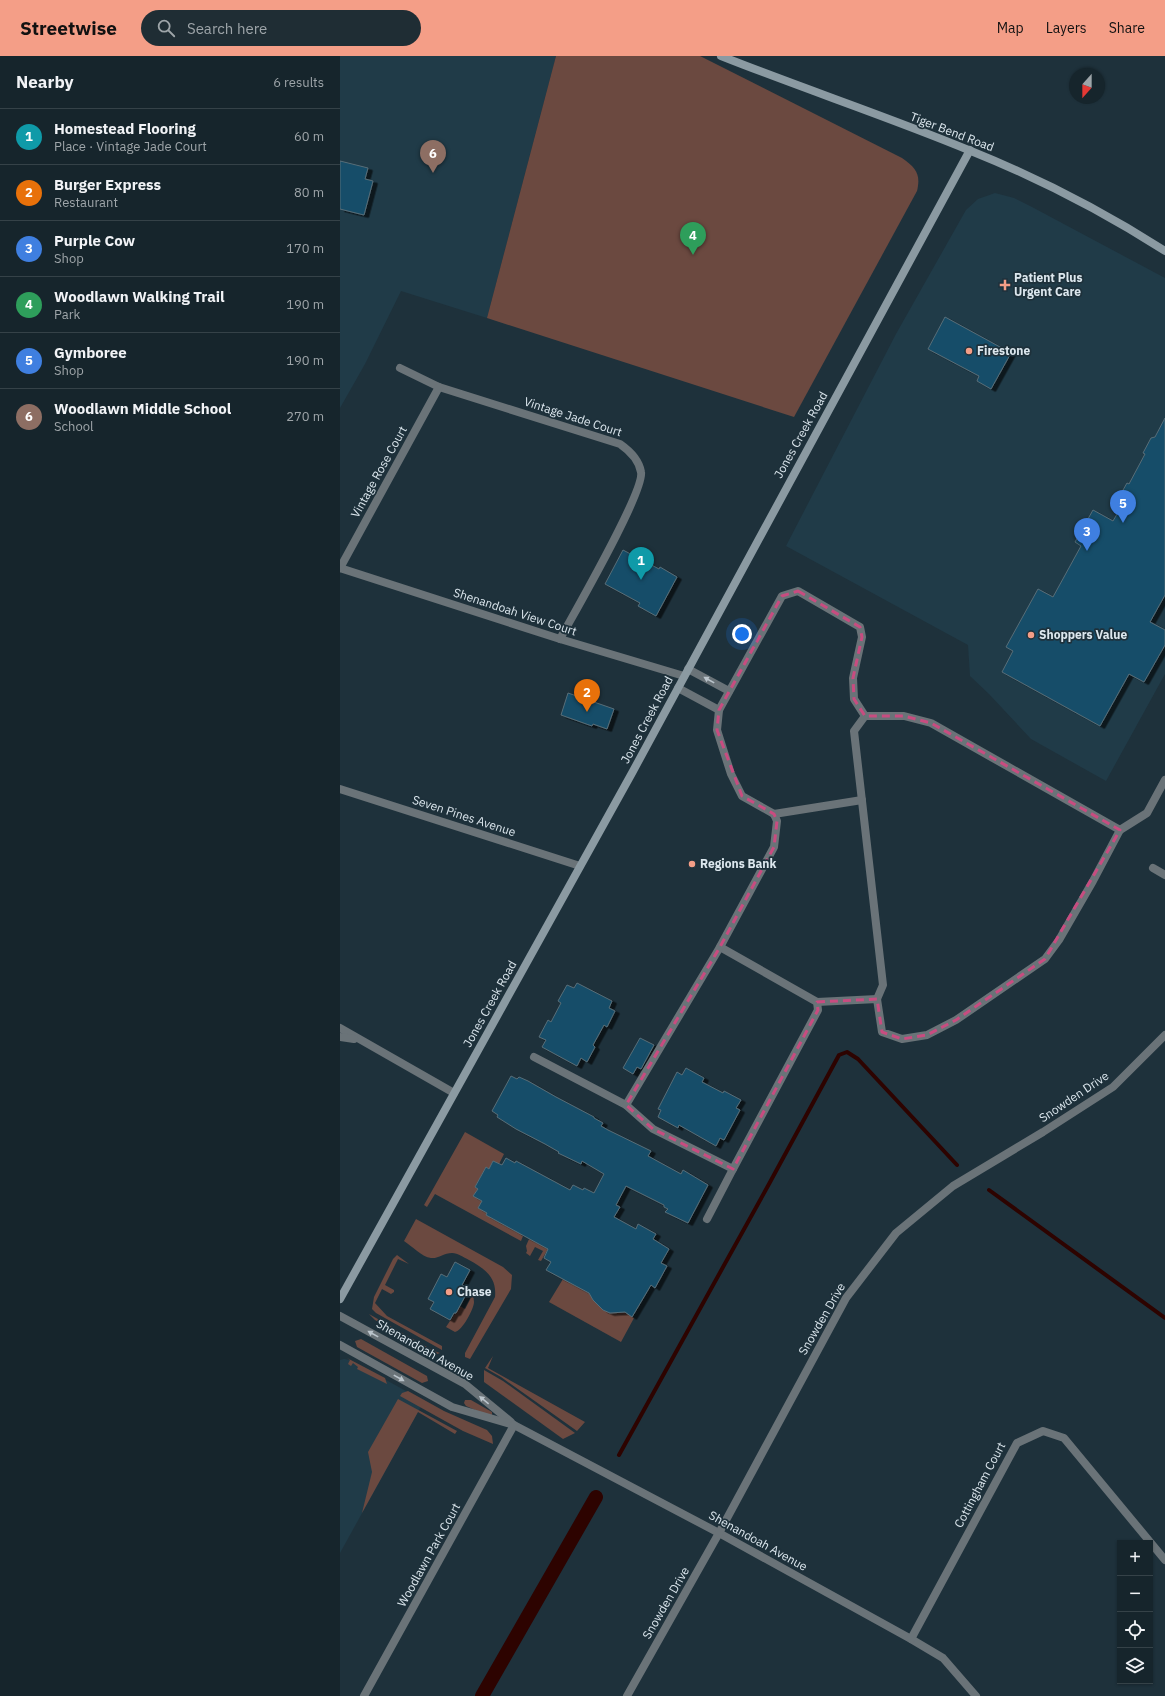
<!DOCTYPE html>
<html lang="en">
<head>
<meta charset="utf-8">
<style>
	body { margin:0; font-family:"IBM Plex Sans",sans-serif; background:#1f2d34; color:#f1f3f6 }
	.controls { position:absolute; right:12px; bottom:12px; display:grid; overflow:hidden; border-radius:0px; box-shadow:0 1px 3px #0004 }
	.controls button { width:36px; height:36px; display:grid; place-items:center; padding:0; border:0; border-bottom:1px solid #354248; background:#16252c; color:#f1f3f6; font:20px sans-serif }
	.compass { position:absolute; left:729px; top:12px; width:36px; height:36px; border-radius:50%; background:#16252c; box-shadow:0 1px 3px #0004; rotate:201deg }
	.you { position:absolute; left:402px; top:578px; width:14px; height:14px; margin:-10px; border:3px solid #fff; border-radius:50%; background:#1a73e8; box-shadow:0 0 0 6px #1a73e833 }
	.badge { display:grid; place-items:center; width:26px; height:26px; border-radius:50%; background:#f49e87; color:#fff; font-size:13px; font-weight:700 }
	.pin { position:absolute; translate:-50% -33px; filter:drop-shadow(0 1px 2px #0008) }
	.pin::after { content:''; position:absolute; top:21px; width:14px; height:12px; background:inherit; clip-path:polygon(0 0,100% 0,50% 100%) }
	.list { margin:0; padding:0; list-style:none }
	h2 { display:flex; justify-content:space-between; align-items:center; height:52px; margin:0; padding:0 16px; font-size:17px }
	h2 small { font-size:13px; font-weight:400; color:#9ea5a9 }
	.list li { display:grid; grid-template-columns:26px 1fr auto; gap:12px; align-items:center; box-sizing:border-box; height:56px; padding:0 16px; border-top:1px solid #354248 }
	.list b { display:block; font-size:15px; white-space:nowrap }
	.list p { margin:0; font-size:13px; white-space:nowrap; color:#9ea5a9 }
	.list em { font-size:13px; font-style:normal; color:#9ea5a9 }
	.icon { flex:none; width:22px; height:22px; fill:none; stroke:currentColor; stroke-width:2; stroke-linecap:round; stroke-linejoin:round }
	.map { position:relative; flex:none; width:825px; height:1640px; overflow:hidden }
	header { display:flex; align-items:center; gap:24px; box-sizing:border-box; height:56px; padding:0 20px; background:#f49e87; color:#111 }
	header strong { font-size:19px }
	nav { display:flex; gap:22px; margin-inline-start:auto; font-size:14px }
	.search { width:280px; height:36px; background:#1f2d34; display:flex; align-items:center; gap:10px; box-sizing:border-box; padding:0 14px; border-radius:22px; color:#9ea5a9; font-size:15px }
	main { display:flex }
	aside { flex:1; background:#16252c }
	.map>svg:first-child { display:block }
</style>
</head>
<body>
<header>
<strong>Streetwise</strong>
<div class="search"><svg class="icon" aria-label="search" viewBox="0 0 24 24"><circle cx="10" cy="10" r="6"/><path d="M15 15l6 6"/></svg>Search here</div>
<nav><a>Map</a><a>Layers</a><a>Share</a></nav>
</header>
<main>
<aside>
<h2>Nearby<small>6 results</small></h2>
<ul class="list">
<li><span class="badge" style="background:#0f9aa8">1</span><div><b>Homestead Flooring</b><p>Place · Vintage Jade Court</p></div><em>60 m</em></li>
<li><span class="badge" style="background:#e8710a">2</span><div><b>Burger Express</b><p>Restaurant</p></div><em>80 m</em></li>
<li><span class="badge" style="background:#3f7fe0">3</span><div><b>Purple Cow</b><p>Shop</p></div><em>170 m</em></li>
<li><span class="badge" style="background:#2e9e5b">4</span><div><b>Woodlawn Walking Trail</b><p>Park</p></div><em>190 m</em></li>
<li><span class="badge" style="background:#3f7fe0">5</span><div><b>Gymboree</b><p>Shop</p></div><em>190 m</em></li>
<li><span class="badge" style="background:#8d6e63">6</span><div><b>Woodlawn Middle School</b><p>School</p></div><em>270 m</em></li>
</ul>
</aside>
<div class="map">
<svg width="825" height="1640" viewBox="0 0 825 1640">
	<defs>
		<filter id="shadow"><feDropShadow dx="4.5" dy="2.5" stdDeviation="0" flood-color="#0009"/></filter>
	</defs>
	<rect width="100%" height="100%" fill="#1e313b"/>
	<g fill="#203b48">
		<polygon points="0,0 216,0 147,262 61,235 25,308 0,352"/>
		<polygon points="655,137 674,142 692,151 825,222 825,618 766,725 691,683 649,638 630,620 628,589 446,490 556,278 626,154 638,143"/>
		<polygon points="4,1303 10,1304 84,1345 0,1497 0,1304"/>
	</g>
	<g fill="#6b4940">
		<path d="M216,0H360L562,102C576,112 581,118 577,135L454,361L147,262Z"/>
		<polygon points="125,1076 164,1098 159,1108 153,1105 149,1113 146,1111 135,1131 138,1133 134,1140 142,1145 138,1152 147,1157 146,1159 165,1167 164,1169 175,1175 176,1173 183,1177 181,1179 183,1180 181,1185 95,1138 87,1151 84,1149"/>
		<path d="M76,1163L163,1211L172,1219L171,1233L130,1303L125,1301V1297L155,1241C157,1221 145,1213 129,1204C123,1201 118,1197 112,1197C104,1197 98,1203 91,1202C82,1201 72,1190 64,1185Z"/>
		<polygon points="189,1183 193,1185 194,1183 213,1184 201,1205 198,1204 203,1195 195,1191 190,1200 186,1197 187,1195 186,1190"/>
		<polygon points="57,1199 69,1208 58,1203 45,1229 54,1234 54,1236 51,1238 42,1233 35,1247 47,1260 102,1290 102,1294 36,1257 32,1253 34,1241 53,1203"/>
		<polygon points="223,1223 249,1237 253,1244 263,1254 270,1257 285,1256 294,1262 281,1286 209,1246"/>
		<path d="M129,1234C132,1238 134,1241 134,1246C134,1253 122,1275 115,1276L106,1271L120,1250L125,1253L131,1241L126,1238Z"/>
		<polygon points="29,1258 94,1295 100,1297 97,1298 35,1264"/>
		<polygon points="21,1283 87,1320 88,1325 82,1327 17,1291 15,1285"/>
		<polygon points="153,1300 148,1312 245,1366 237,1375 161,1321 145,1312"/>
		<polygon points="7,1302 45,1322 47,1328 17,1313 18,1311 13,1307 11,1310 8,1308 10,1304"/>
		<polygon points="144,1314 163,1325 235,1377 223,1383 144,1326"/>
		<polygon points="68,1335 104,1355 147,1374 152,1380 153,1388 123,1375 60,1340 62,1337"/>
		<polygon points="58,1343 117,1375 115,1378 78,1356 22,1457 32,1416 28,1396"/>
		<polygon points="125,1344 131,1344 152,1356 152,1359 149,1360 126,1350 124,1347"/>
	</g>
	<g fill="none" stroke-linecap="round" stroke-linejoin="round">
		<g stroke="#2d0300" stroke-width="4">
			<polyline points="649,1134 825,1262"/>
			<polyline points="279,1399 429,1128 499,999 507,996 518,1003 617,1109"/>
		</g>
		<polyline stroke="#2d0300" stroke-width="14" points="142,1640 256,1441"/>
	</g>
	<g fill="#134e69" stroke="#586d78" filter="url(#shadow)">
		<polygon points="0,105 28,112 25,123 33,125 24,159 0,153"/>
		<polygon points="605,261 671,297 651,333 637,325 639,320 588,293"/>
		<polygon points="825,362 825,539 810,566 825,574 825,589 804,626 789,618 760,670 662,616 673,595 666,591 698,533 713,541 741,490 735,486 753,454 773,465 784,446 778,443 787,427 789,428 805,398 803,397 811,382 815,381"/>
		<polygon points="283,494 319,513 320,511 337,521 316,560 298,550 300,547 265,528"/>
		<polygon points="228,637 274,653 267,673 253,668 252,670 221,659"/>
		<polygon points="237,927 272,945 269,952 275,955 267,971 264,969 253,989 255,991 247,1006 241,1002 237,1010 202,991 206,984 199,981 208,964 211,966 221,947 218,945 227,929 234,932"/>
		<polygon points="300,982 314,989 301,1013 297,1011 293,1018 283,1012"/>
		<polygon points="346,1012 364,1022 362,1026 383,1037 384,1035 401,1044 396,1052 400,1054 384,1084 380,1082 376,1090 339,1069 338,1072 318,1061 321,1054 318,1053 337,1016 342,1019"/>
		<polygon points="171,1020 177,1023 179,1021 188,1025 216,1041 254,1061 254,1062 263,1067 261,1070 268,1074 311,1095 308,1100 341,1118 343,1114 368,1129 348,1167 325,1156 328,1153 324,1151 324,1149 286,1130 276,1149 280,1151 274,1161 296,1173 298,1168 316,1178 313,1183 329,1193 321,1207 327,1210 315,1232 311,1229 292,1261 285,1256 270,1257 263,1254 253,1244 249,1237 206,1214 211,1206 204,1202 208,1193 146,1159 147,1157 138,1152 142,1145 133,1140 138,1133 135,1131 146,1111 149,1113 153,1105 162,1109 166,1102 175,1107 176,1105 230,1134 233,1129 243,1134 244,1132 254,1137 264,1118 242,1105 241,1108 218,1097 219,1096 205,1088 176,1073 157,1061 158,1059 152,1055"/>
		<polygon points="115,1206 130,1214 122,1229 129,1233 116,1257 114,1257 110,1264 90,1253 94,1246 88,1243 101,1218 107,1221"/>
	</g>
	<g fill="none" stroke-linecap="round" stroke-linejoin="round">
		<g stroke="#6a7378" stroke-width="8">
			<path d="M60,312L99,331L280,388C290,395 299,404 301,416C305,435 233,559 220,583"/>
			<polyline points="0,512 220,583 344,620"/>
			<polyline points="0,512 99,331"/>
			<polyline points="348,613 389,635"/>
			<polyline points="338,632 379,654"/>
			<polyline points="0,733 240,810"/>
			<polyline points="434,758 522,744"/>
			<polyline points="813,812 825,819"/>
			<polyline points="380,891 477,946 478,954 393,1113"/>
			<polyline points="537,943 543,929 514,675 525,660 564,660 591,667 780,774"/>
			<polyline points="477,946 537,943 542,976 562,983 587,979 616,964 705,903 719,884 753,825 780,774 807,757 825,724"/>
			<polyline points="0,972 114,1037"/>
			<polyline points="0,981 14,983"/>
			<polyline points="194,1001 286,1049"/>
			<polyline points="367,1163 393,1113 313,1073 286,1049 380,891 434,791 437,765 434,758 402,740 391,718 377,674 379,654 442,540 458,535 520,571 522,581 513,622 514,643 525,660"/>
			<polyline points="0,1260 125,1328 171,1366"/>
			<polyline points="0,1289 112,1351 174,1369 379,1477 571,1583 603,1602 636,1640"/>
			<polyline points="571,1583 677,1387 703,1375 724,1382 825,1504"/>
			<polyline points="24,1640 174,1369"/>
			<polyline points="287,1640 379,1477 506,1242 556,1177 613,1130 703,1076 773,1031 825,979"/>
		</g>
		<g stroke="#8b9aa2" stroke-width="8">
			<path d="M381,0C464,33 549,61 631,95C698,122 764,156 825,195"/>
			<polyline points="0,1243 292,717 630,94"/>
		</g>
	</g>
	<defs><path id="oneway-solid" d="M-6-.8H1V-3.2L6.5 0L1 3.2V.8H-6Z"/></defs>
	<g fill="#bac4cb">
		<use href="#oneway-solid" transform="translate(369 624) rotate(-151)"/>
		<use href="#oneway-solid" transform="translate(33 1278) rotate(-151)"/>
		<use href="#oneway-solid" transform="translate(59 1322) rotate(29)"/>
		<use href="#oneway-solid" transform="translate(144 1344) rotate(-141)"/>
	</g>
	<path fill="none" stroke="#c84c80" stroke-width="3" stroke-dasharray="8 5" stroke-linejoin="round" d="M458,535L520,571L522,581L513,622L514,643L525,660H564L591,667L780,774L705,903L616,964L587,979L562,983L542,976L537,943L477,946L478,954L393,1113L313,1073L286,1049L380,891L434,791L437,765L434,758L402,740L377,674L379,654L442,540Z"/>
	<g fill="#f49e87" stroke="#1e313b" stroke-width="1.5">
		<path d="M663 223h4v4h4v4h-4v4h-4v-4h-4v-4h4z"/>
		<circle cx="629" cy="295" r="4"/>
		<circle cx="691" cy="579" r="4"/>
		<circle cx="352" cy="808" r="4"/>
		<circle cx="109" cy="1236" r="4"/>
	</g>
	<g text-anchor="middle" stroke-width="3.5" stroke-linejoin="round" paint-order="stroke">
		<g font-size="12" fill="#dce7ee" stroke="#1e313b">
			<text transform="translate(612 76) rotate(21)" y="4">Tiger Bend Road</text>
			<text transform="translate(233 361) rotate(18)" y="4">Vintage Jade Court</text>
			<text transform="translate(461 379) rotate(-61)" y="4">Jones Creek Road</text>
			<text transform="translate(39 416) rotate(-61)" y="4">Vintage Rose Court</text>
			<text transform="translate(175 556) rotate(18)" y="4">Shenandoah View Court</text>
			<text transform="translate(307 664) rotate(-62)" y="4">Jones Creek Road</text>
			<text transform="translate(124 760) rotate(18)" y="4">Seven Pines Avenue</text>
			<text transform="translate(150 948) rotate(-61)" y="4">Jones Creek Road</text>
			<text transform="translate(734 1041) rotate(-34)" y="4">Snowden Drive</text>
			<text transform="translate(482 1263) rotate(-60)" y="4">Snowden Drive</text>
			<text transform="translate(85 1294) rotate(30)" y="4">Shenandoah Avenue</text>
			<text transform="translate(640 1429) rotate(-62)" y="4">Cottingham Court</text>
			<text transform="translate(418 1485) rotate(29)" y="4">Shenandoah Avenue</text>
			<text transform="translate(89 1499) rotate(-61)" y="4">Woodlawn Park Court</text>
			<text transform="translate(326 1547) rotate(-60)" y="4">Snowden Drive</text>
		</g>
		<g font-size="12" font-weight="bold" fill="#dce7ee" stroke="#1e313b" text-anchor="start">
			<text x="674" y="226">Patient Plus<tspan x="674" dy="14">Urgent Care</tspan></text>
			<text x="637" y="299">Firestone</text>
			<text x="699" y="583">Shoppers Value</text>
			<text x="360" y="812">Regions Bank</text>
			<text x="117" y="1240">Chase</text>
		</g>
	</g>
</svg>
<div class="controls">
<button>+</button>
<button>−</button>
<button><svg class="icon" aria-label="locate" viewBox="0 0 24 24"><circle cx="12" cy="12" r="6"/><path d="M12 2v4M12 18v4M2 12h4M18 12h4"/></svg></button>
<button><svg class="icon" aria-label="layers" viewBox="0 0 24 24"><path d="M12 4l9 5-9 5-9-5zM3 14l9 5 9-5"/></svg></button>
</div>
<svg class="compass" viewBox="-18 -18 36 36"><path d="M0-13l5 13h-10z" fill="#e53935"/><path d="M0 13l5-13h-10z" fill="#9ea5a9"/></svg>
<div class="you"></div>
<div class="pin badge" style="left:301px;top:524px;background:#0f9aa8">1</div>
<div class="pin badge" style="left:247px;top:656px;background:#e8710a">2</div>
<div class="pin badge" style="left:747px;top:495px;background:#3f7fe0">3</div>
<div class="pin badge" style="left:353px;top:199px;background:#2e9e5b">4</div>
<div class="pin badge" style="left:783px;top:467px;background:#3f7fe0">5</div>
<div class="pin badge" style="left:93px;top:117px;background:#8d6e63">6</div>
</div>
</main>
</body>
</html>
